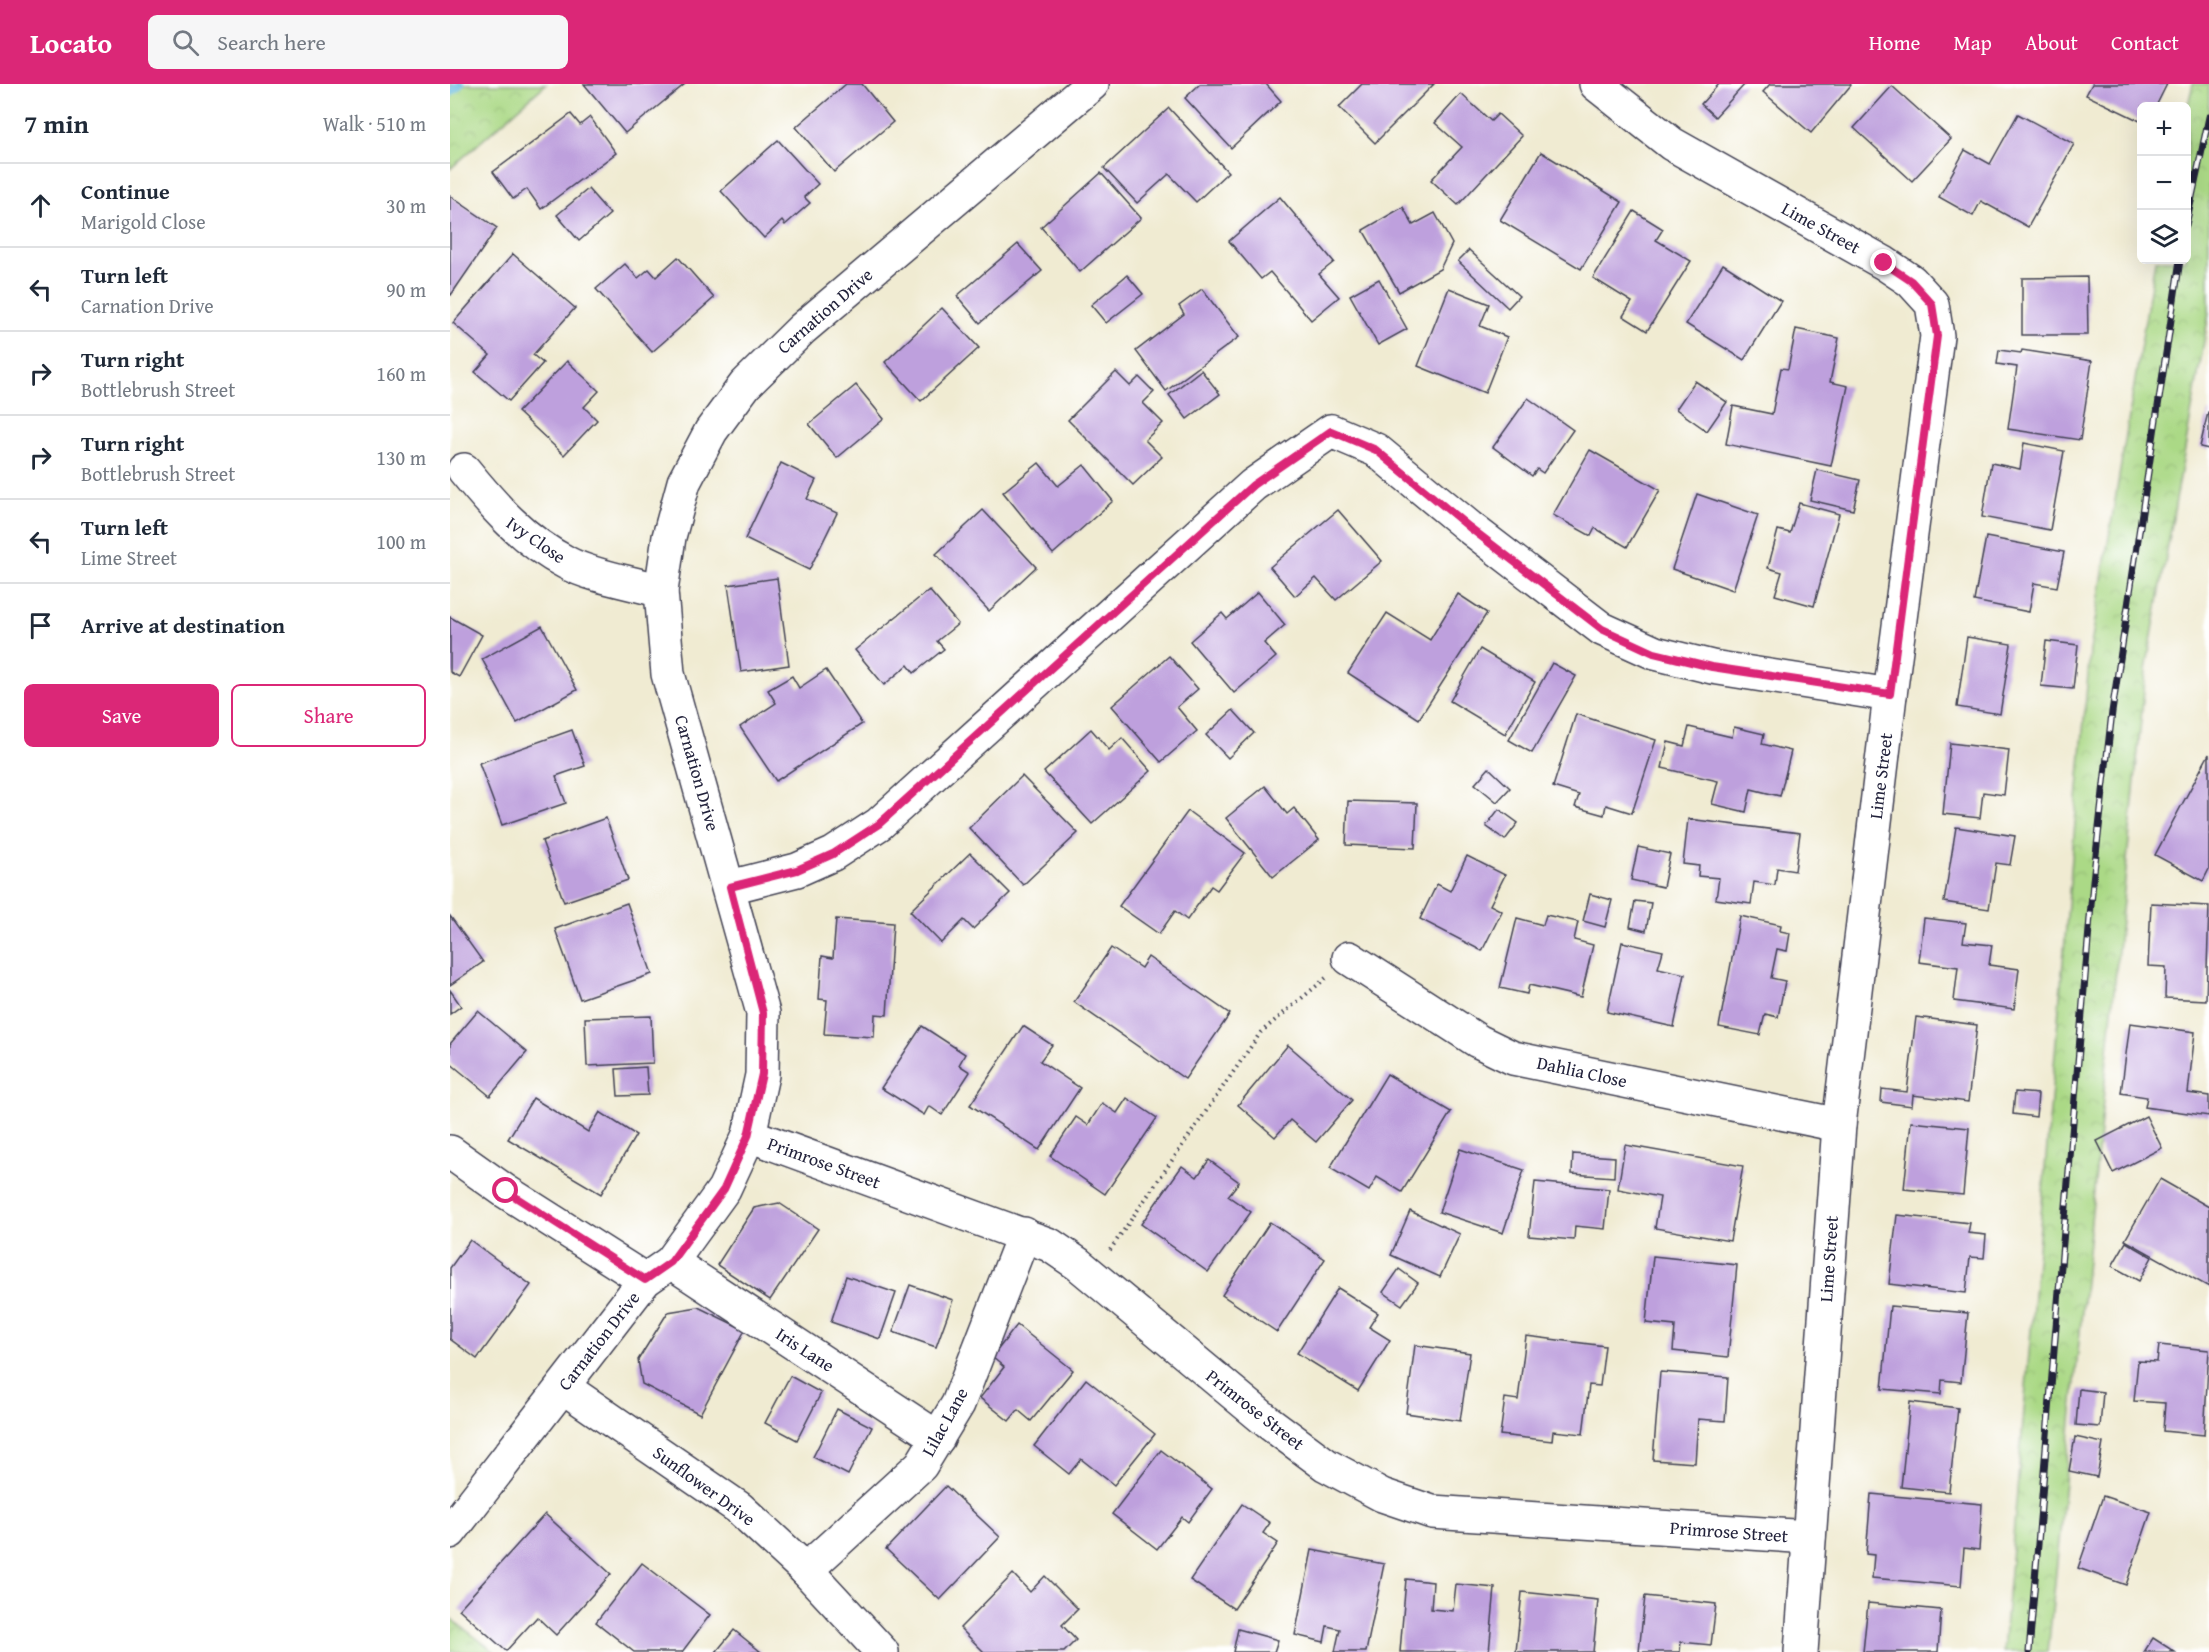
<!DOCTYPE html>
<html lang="en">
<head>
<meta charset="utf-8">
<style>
	body { margin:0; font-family:"Gentium Book Plus",serif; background:#f6f6f7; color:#1f2937 }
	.controls { position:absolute; right:18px; top:18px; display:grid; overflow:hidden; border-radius:9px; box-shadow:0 6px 24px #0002 }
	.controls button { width:54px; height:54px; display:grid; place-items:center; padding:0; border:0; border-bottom:2px solid #e0e1e3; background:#fff; color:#1f2937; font:30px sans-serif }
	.stop { position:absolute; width:18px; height:18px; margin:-14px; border:4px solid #db2777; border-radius:50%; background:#fff }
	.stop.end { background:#db2777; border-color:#fff; box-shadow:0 2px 6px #0008 }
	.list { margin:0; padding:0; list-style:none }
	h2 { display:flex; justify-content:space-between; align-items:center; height:78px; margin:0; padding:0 24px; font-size:26px }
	h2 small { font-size:20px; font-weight:400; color:#747a83 }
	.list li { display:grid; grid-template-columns:39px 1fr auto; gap:18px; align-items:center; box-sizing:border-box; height:84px; padding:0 24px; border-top:2px solid #e0e1e3 }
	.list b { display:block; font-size:22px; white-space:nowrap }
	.list p { margin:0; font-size:20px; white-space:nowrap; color:#747a83 }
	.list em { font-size:20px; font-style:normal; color:#747a83 }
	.actions { display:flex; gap:12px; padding:18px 24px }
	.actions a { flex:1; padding:14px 0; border:2px solid #db2777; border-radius:9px; text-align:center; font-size:21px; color:#db2777 }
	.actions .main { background:#db2777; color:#fff }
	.icon { flex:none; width:33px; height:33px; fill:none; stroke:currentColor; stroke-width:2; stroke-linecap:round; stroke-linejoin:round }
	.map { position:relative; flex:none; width:1759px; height:1568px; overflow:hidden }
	header { display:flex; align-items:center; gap:36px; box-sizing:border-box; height:84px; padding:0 30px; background:#db2777; color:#fff }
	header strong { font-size:28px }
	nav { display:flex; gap:33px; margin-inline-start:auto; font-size:21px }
	.search { width:420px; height:54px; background:#f6f6f7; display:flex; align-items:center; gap:15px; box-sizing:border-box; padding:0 21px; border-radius:9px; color:#747a83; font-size:22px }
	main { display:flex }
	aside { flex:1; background:#fff }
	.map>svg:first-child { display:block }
</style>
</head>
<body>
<header>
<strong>Locato</strong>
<div class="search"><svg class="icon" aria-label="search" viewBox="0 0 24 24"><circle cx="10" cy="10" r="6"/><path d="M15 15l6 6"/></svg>Search here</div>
<nav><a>Home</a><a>Map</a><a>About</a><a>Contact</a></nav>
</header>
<main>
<aside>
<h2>7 min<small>Walk · 510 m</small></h2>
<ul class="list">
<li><svg class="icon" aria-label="ahead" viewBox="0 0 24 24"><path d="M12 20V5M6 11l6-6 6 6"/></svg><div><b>Continue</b><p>Marigold Close</p></div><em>30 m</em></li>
<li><svg class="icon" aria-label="left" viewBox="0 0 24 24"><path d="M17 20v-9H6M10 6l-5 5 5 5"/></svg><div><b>Turn left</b><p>Carnation Drive</p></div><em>90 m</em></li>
<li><svg class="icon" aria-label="right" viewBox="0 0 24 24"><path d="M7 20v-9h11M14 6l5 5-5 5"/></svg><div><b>Turn right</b><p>Bottlebrush Street</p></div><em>160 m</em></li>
<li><svg class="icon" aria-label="right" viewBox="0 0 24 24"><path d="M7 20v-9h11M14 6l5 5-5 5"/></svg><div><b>Turn right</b><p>Bottlebrush Street</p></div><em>130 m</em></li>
<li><svg class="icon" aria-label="left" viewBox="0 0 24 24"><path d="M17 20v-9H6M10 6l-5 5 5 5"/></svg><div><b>Turn left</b><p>Lime Street</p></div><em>100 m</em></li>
<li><svg class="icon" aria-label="arrive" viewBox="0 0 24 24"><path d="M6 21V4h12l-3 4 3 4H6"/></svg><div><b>Arrive at destination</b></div></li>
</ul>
<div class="actions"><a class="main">Save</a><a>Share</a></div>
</aside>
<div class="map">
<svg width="1759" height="1568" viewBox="0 0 1759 1568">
	<defs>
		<pattern id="park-crowns" width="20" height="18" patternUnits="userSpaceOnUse" patternTransform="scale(1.5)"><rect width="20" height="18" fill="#abd986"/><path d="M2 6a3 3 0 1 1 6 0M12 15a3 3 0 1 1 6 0" fill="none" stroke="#93ba75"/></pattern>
	</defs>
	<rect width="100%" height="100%" fill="#fff"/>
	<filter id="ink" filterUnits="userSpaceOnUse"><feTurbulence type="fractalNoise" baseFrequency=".0167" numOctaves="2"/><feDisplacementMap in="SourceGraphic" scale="12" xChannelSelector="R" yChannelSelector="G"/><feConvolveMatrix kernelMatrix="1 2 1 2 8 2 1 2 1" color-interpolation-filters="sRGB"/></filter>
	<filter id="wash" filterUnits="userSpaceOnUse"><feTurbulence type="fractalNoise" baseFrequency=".008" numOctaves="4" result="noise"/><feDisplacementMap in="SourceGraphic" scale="24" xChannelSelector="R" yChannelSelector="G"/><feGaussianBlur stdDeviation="1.35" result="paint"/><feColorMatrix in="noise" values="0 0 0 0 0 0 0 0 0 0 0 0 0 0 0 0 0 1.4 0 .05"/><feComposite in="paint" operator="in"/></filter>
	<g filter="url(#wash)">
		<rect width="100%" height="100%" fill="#f0ebd2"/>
		<g fill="url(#park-crowns)" stroke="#667e60" stroke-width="1.5">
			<polygon points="0,0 96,0 0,85"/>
			<polygon points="1743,0 1759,0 1759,229 1696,586 1598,1568 1553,1568 1640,567 1705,176 1736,176 1737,25"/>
			<polygon points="0,1534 45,1568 0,1568"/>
		</g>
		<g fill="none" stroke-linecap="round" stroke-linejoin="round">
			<polyline stroke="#63bae0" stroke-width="9" points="0,9 10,0"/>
		</g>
		<g id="blocks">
			<g fill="#bea0dd">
				<polygon points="134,0 235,0 175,49"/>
				<polygon points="396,0 412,0 443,38 384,88 346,43"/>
				<polygon points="750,0 816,0 831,17 781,64 735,14"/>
				<polygon points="912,0 984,0 925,59 889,23"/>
				<polygon points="1269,0 1295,0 1265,33 1251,20"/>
				<polygon points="1320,0 1400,0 1401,1 1361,49 1313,8"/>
				<polygon points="1642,0 1717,0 1706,22 1692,22 1692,38 1636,11"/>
				<polygon points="1442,2 1501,55 1462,97 1404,44"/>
				<polygon points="1011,10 1041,37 1048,30 1072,52 1008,121 981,96 1012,63 985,39"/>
				<polygon points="719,24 778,88 746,118 719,90 687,119 654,84"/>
				<polygon points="121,30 130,41 140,33 166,69 91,125 77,105 63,115 43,88"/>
				<polygon points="1568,30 1624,60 1578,143 1531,117 1523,132 1489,113 1515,66 1540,80"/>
				<polygon points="328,56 368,100 354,113 360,119 335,141 332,137 314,154 271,107"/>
				<polygon points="1091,68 1172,118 1131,185 1050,136"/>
				<polygon points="651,89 691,134 630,188 591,143"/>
				<polygon points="138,105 160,130 129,157 107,131"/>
				<polygon points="0,112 47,144 1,211 0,210"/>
				<polygon points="830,113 884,178 869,190 889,213 861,236 820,188 811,195 779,157"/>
				<polygon points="953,123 963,141 985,129 1002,160 990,185 949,208 913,146"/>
				<polygon points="1184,127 1213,145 1206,156 1241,177 1197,247 1173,232 1182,218 1143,194"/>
				<polygon points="568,160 592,187 530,239 507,212"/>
				<polygon points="1019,166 1069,212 1058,224 1008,177"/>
				<polygon points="63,170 125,224 83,271 93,279 59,317 25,288 40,271 3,239"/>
				<polygon points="228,173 264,214 202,268 146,205 175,180 188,194 199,185 206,193"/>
				<polygon points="1273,180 1331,217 1294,276 1236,240"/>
				<polygon points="677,191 693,210 656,239 641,221"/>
				<polygon points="1637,193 1638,251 1572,251 1572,194"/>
				<polygon points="929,195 957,245 928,261 900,211"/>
				<polygon points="999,204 1039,220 1030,242 1057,253 1035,309 968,282"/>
				<polygon points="752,205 789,253 716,307 686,267 734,230 729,222"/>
				<polygon points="492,224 529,264 471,317 435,278"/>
				<polygon points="1346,245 1389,254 1380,298 1398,302 1381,382 1276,360 1283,322 1322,330 1331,284 1338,285"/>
				<polygon points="1549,266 1571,269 1572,266 1642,277 1630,356 1558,345 1567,283 1547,280"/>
				<polygon points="117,277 149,307 134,323 147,336 114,371 68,328"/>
				<polygon points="751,286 770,310 737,335 719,311"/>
				<polygon points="666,288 680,302 689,293 704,308 693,319 713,339 695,356 712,373 683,401 618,336"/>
				<polygon points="1245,297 1277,318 1257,347 1226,325"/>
				<polygon points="406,301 434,335 387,374 359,340"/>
				<polygon points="1078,314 1123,346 1093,389 1087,385 1082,392 1043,363"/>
				<polygon points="1758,328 1759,328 1759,365 1750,363"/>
				<polygon points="1574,359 1614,367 1600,446 1532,433 1541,379 1570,385"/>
				<polygon points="1140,366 1210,406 1177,463 1145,444 1141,452 1103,431"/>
				<polygon points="331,379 366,396 357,415 387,429 359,486 295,455"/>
				<polygon points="589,379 608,402 634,381 663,417 603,470 553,408"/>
				<polygon points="1367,386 1410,396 1403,426 1360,416"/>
				<polygon points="1247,410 1308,431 1283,506 1222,485"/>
				<polygon points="1349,419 1389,430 1364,522 1325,511 1332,488 1318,484 1328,446 1340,449"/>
				<polygon points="533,426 586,483 539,527 486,470"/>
				<polygon points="888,426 932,477 886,516 866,494 845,512 820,483"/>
				<polygon points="1536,453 1614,468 1607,503 1584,499 1579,528 1524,517"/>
				<polygon points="327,494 339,581 291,588 278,501"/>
				<polygon points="479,506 508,540 487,557 494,565 464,589 458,581 434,601 405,566"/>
				<polygon points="808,508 835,541 814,559 826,573 784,609 740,557 772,529 777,535"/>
				<polygon points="1008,510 1037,529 969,635 898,589 937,529 980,556"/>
				<polygon points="0,533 32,551 9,593 0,588"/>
				<polygon points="92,542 127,606 67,639 32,575"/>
				<polygon points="1517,553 1561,560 1550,630 1507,623"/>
				<polygon points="1596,557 1628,561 1623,605 1591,602"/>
				<polygon points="1030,565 1085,598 1055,650 1000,617"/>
				<polygon points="719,572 748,605 727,623 747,647 711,678 662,622"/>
				<polygon points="1102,579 1126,592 1082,669 1059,656"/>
				<polygon points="376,586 412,640 326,697 290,643 326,619 318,606 342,592 349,604"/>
				<polygon points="783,626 804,649 778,674 756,651"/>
				<polygon points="1126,630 1206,656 1182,729 1156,721 1154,731 1125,723 1129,711 1103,703"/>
				<polygon points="1239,643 1282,653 1284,643 1314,650 1312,660 1341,667 1330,712 1301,705 1296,728 1262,720 1268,697 1212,684 1218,658 1234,662"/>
				<polygon points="641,645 659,666 672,654 701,687 642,740 594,688"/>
				<polygon points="122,646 135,682 106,692 116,719 52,741 29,679"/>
				<polygon points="1500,659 1559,666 1554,711 1533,708 1530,734 1493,730"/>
				<polygon points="1759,670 1759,785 1753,797 1705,771"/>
				<polygon points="1039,684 1060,704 1047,718 1025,700"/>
				<polygon points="572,692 628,749 573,801 519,744"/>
				<polygon points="815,702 837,730 844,724 869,756 823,793 776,734"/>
				<polygon points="898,717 967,719 965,764 896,761"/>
				<polygon points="1049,725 1068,739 1055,756 1036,742"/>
				<polygon points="738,727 795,769 767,806 761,802 737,836 725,827 709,850 669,822"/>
				<polygon points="156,734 178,796 114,818 92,757"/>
				<polygon points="1238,735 1350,749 1345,787 1327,784 1325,801 1304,798 1301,820 1266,815 1269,794 1248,792 1249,782 1233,780"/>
				<polygon points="1506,743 1565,752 1560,781 1546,779 1539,825 1494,818"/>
				<polygon points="1188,763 1220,770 1213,803 1181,796"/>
				<polygon points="520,769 560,809 523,845 514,836 491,859 460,827"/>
				<polygon points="1017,772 1055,791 1040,821 1052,827 1032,867 970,835 987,800 1000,807"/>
				<polygon points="1140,810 1162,816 1155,843 1133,837"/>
				<polygon points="1185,817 1201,819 1196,847 1180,843"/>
				<polygon points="177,819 202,890 130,915 105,845"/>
				<polygon points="1701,819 1759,822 1756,916 1715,914 1716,883 1698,882"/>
				<polygon points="1096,831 1128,838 1124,856 1143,861 1131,913 1079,901 1077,910 1050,904 1067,834 1093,841"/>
				<polygon points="0,832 33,878 0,901"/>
				<polygon points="1290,832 1331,841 1330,847 1340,849 1337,867 1327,865 1321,894 1335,897 1328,933 1315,930 1310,951 1269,943"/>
				<polygon points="1474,834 1516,839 1513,858 1542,861 1539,881 1569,885 1564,925 1504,917 1508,883 1469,878"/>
				<polygon points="386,835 443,839 437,931 425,930 424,953 374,950 377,916 369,915 372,872 383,874"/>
				<polygon points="1172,858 1213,867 1208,884 1235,890 1224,943 1157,928"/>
				<polygon points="661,864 691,884 698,873 780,930 735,995 624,918"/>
				<polygon points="0,906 11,922 0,930"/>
				<polygon points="28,927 77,968 40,1012 0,979 0,960"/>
				<polygon points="201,932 203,979 137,982 135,934"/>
				<polygon points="1466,933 1527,941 1518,1018 1463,1011 1462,1022 1431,1018 1432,1005 1457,1008"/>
				<polygon points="1680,939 1745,948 1738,1009 1759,1012 1759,1032 1695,1023 1697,1013 1671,1009"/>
				<polygon points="472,942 515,970 509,981 520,988 492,1031 479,1022 474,1031 431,1004"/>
				<polygon points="573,942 602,961 590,977 630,1004 589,1066 520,1021"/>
				<polygon points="838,961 902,1016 866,1058 840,1036 825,1053 788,1021"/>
				<polygon points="196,983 198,1011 168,1012 166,985"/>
				<polygon points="937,990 1001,1028 952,1108 927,1093 919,1107 880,1084"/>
				<polygon points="1565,1008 1588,1010 1586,1033 1563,1030"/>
				<polygon points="83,1014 138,1048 150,1028 186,1051 151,1110 58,1055"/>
				<polygon points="677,1014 707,1034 655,1110 600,1072 626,1033 638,1041 652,1019 667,1029"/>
				<polygon points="1696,1032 1712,1064 1663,1089 1647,1057"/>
				<polygon points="1461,1038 1519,1044 1513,1111 1454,1105"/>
				<polygon points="1175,1061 1293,1082 1280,1157 1205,1144 1210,1113 1168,1105"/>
				<polygon points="1010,1065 1074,1086 1053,1149 989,1128"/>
				<polygon points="1123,1070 1165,1073 1164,1093 1122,1090"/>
				<polygon points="759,1076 789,1098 778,1112 801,1128 758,1188 691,1140 732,1082 747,1093"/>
				<polygon points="1710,1095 1759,1123 1759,1203 1675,1156"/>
				<polygon points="1085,1098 1159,1105 1155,1145 1125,1142 1124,1156 1079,1152"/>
				<polygon points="329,1119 368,1145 320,1216 267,1181 304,1124"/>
				<polygon points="960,1127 1010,1150 990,1193 941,1171"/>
				<polygon points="1447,1131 1520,1139 1518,1149 1536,1151 1534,1174 1520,1173 1516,1209 1439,1200"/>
				<polygon points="820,1138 875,1175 827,1248 772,1211"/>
				<polygon points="20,1156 81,1201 27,1275 0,1255 0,1184"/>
				<polygon points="1676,1158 1702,1173 1689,1197 1662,1182"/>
				<polygon points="1203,1172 1287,1181 1278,1273 1223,1267 1225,1242 1196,1239"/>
				<polygon points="949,1185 968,1199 952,1221 933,1208"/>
				<polygon points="396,1192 446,1209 430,1255 381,1238"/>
				<polygon points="460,1201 503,1216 486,1263 443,1248"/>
				<polygon points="888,1204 928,1229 919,1243 940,1256 908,1307 847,1269"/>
				<polygon points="1440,1222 1518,1229 1511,1298 1492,1296 1491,1310 1432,1305"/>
				<polygon points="248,1223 295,1246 250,1330 192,1300 188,1276 218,1228"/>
				<polygon points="567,1241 623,1286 581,1337 568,1326 559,1337 530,1314 554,1283 542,1273"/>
				<polygon points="1076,1252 1155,1262 1150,1302 1139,1301 1133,1350 1103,1347 1102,1357 1050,1351 1055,1314 1068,1316"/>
				<polygon points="965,1261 1020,1269 1010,1337 956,1329"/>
				<polygon points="1709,1261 1759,1266 1754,1351 1713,1347 1715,1319 1684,1317 1688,1277 1707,1278"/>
				<polygon points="1210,1288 1278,1293 1275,1337 1248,1335 1245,1379 1203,1376"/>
				<polygon points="340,1292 371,1309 347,1356 315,1339"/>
				<polygon points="636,1295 705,1350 664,1401 631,1375 619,1390 584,1362"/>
				<polygon points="1629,1305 1653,1308 1650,1343 1626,1341"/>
				<polygon points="1460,1318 1508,1324 1499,1408 1451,1403"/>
				<polygon points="387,1325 422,1343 398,1391 363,1373"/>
				<polygon points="1625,1353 1653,1359 1647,1393 1619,1387"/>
				<polygon points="711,1366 762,1405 738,1438 732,1433 707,1465 662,1430"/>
				<polygon points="496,1402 550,1453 490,1516 436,1465"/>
				<polygon points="1421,1410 1532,1420 1529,1466 1514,1464 1511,1502 1422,1494 1424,1471 1416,1470"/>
				<polygon points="1653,1412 1701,1428 1676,1501 1628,1484"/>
				<polygon points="792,1420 820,1439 813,1449 828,1459 784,1525 740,1496"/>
				<polygon points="95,1430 161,1490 106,1551 87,1533 56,1567 9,1525"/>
				<polygon points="862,1466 934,1480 916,1568 885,1568 890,1545 877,1542 874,1558 845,1551"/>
				<polygon points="192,1479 260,1531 232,1568 184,1568 146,1538"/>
				<polygon points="563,1490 580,1508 595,1492 628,1525 612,1541 626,1556 614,1568 534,1568 510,1544"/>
				<polygon points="956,1495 983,1498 981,1525 1003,1527 1006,1500 1045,1504 1039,1568 950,1568"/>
				<polygon points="1072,1508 1148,1516 1143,1568 1066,1568"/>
				<polygon points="1195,1512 1266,1520 1261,1561 1231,1558 1230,1568 1189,1568"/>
				<polygon points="1418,1519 1491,1526 1488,1568 1413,1568"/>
				<polygon points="788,1545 828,1556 824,1568 783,1568"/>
				<polygon points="284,1546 311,1568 266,1568"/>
				<polygon points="1703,1554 1725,1568 1694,1568"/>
			</g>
		</g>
	</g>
	<g filter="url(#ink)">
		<use href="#blocks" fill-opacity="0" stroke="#414052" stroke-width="1.5"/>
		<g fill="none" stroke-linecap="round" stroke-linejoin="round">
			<defs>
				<g id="minor">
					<polyline points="1146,0 1222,60 1434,179 1461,197 1482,220 1487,252 1440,611 1389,1041 1351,1568"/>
					<path d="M14,386C44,423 74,457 117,479C141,492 184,499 211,507"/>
					<polyline points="280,803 347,786 383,770 429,740 803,401 881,347 926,366 1019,443 1152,545 1205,569 1262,583 1440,611"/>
					<polyline points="899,874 1028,957 1063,974 1389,1041"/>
					<polyline points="299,1051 600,1161 628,1180 818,1338 876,1381 932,1411 982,1428 1359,1453"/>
					<polyline points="0,1068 55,1107 195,1196"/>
					<polyline points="221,1178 488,1354"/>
					<polyline points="113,1303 289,1424 356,1486 432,1568"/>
					<polyline points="0,1448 195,1196 221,1178 274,1105 299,1051 312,991 313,929 218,590 211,507 219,453 234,398 261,347 295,301 352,245 642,0"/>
					<polyline points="356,1486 471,1381 508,1320 574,1150"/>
				</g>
			</defs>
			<use href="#minor" stroke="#414052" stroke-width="36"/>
			<polyline stroke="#414052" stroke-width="4" stroke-dasharray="1.5 4.5" stroke-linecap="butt" points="660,1166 811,948 876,894"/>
			<use href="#minor" stroke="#fff" stroke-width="33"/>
			<defs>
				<g id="rail">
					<polyline points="1736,141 1759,33"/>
					<polyline points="1579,1568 1643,797 1662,628 1730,176"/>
				</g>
			</defs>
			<use href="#rail" stroke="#22223b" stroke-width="7"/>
			<use href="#rail" stroke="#fff" stroke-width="4.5" stroke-dasharray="14" stroke-linecap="butt"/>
		</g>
	</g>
	<g fill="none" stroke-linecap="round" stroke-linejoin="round" filter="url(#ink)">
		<polyline stroke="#db2777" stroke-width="8" points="56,1107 195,1196 221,1178 274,1105 298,1052 312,990 313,929 280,803 347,786 383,770 429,740 803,401 881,347 926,366 1019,443 1152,545 1204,569 1262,583 1440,610 1487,252 1482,220 1461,197 1434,179"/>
	</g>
	<g text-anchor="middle" stroke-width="4.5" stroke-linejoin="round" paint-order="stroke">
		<g font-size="18" fill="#22223b" stroke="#fff">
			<text transform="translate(1371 144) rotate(29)" y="6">Lime Street</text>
			<text transform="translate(375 227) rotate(-41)" y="6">Carnation Drive</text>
			<text transform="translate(86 456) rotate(35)" y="6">Ivy Close</text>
			<text transform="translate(247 689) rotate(74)" y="6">Carnation Drive</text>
			<text transform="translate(1431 692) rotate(-83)" y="6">Lime Street</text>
			<text transform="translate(1132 988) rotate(12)" y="6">Dahlia Close</text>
			<text transform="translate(374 1079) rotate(20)" y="6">Primrose Street</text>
			<text transform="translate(1379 1175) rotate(-86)" y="6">Lime Street</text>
			<text transform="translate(149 1257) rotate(-52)" y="6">Carnation Drive</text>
			<text transform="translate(355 1266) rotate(33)" y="6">Iris Lane</text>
			<text transform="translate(805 1326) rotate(38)" y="6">Primrose Street</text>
			<text transform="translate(495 1338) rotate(-61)" y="6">Lilac Lane</text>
			<text transform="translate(254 1402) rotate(36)" y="6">Sunflower Drive</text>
			<text transform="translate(1279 1448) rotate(4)" y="6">Primrose Street</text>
		</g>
	</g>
</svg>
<div class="controls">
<button>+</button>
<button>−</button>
<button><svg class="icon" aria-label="layers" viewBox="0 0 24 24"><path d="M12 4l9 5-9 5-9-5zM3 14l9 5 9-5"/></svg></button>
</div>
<div class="stop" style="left:56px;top:1107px"></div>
<div class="stop end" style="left:1434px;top:179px"></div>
</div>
</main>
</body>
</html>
